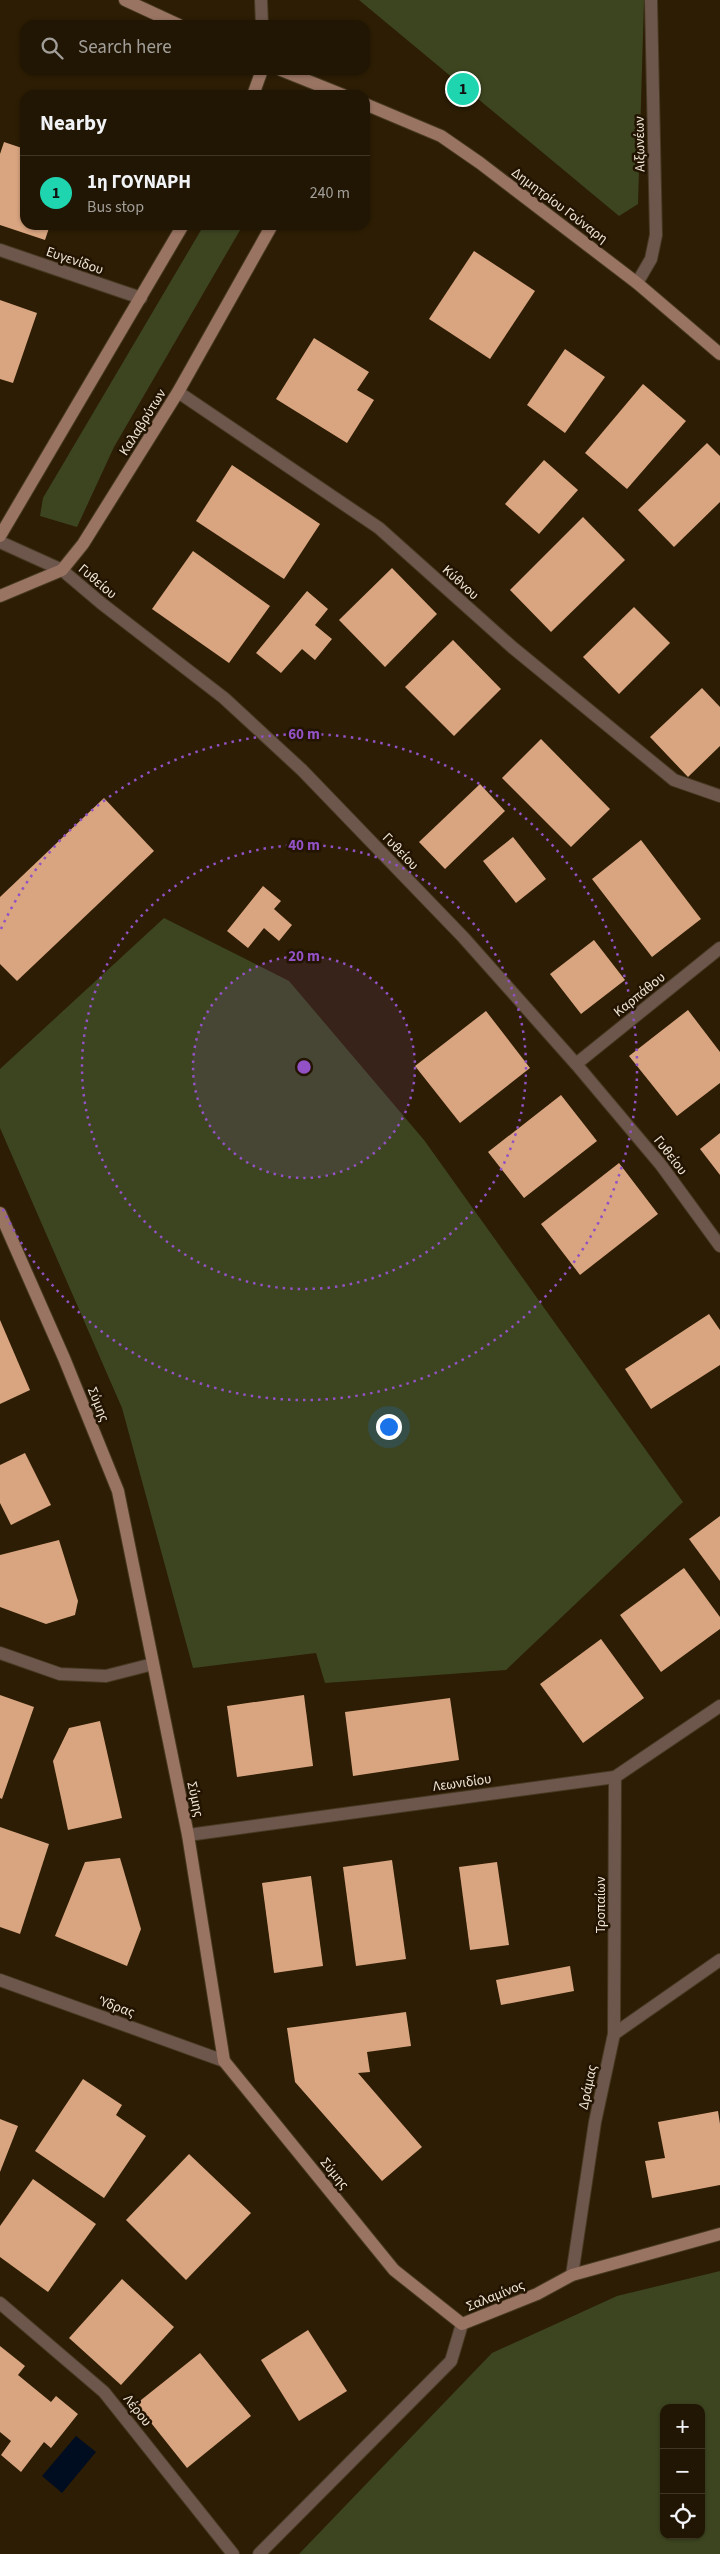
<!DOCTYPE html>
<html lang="en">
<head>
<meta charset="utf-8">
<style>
	body { margin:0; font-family:"Source Sans 3",sans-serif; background:#291f0d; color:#f1f3f6 }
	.controls { position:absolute; right:15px; bottom:15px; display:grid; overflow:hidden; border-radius:10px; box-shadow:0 1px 4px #0004 }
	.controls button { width:45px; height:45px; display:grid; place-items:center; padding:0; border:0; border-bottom:1px solid #3e3525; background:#211603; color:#f1f3f6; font:25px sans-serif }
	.you { position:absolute; left:388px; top:1426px; width:18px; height:18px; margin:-12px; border:4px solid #fff; border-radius:50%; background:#1a73e8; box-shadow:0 0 0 8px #1a73e833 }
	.badge { display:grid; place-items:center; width:32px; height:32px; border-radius:50%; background:#1fd5b0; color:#111; font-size:16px; font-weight:700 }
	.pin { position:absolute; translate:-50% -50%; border:2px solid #fff; box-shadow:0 1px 5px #0006 }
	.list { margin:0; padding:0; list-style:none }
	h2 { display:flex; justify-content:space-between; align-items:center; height:65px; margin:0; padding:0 20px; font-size:21px }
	h2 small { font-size:16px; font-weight:400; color:#a29f9a }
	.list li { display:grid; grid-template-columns:32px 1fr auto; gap:15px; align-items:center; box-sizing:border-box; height:75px; padding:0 20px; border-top:1px solid #3e3525 }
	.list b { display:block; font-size:19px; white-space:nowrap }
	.list p { margin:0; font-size:16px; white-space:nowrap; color:#a29f9a }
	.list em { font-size:16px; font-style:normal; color:#a29f9a }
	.icon { flex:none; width:28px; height:28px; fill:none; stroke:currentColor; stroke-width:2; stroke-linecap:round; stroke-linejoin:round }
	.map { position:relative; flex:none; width:720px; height:2554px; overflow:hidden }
	.search { position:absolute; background:#211603; box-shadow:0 1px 4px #0004; left:20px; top:20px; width:350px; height:55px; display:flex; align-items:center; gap:12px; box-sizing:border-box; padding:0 18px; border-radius:15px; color:#a29f9a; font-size:19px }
	.panel { position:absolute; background:#211603; box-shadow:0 1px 4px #0004; left:20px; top:90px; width:350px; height:140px; border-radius:15px }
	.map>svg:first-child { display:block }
</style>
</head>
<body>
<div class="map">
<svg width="720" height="2554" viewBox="0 0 720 2554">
	<rect width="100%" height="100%" fill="#2c1d04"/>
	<g fill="#3d4520" fill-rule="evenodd">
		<polygon points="359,0 644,0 638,204 619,216"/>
		<polygon points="204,225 243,225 114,447 77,527 40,516 43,498"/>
		<polygon points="164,918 289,981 424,1140 683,1502 506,1670 325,1683 316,1653 193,1668 122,1408 0,1128 0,1069"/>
		<path d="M720,2271V2554H299L492,2353L617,2296ZM664,2408H701V2535H664Z"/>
	</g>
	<polygon fill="#000d20" points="76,2436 96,2452 62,2493 42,2476"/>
	<g fill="#d9a580">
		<polygon points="4,142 25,149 23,176 25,177 25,225 50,225 45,240 0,225 0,154"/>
		<polygon points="474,251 535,291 490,359 429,319"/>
		<polygon points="0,300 37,313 13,383 0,379"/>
		<polygon points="314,338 369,372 357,390 374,400 347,443 276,399"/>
		<polygon points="565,349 605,377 565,433 527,405"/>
		<polygon points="643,384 686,421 627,489 585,453"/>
		<polygon points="707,443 720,456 720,502 674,547 638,510"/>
		<polygon points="544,460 578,490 539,534 505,504"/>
		<polygon points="232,465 320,524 284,579 196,521"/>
		<polygon points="583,517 625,560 551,632 510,590"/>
		<polygon points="193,551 270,606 229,663 152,609"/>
		<polygon points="392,568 437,614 385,667 339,620"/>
		<polygon points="307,591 328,609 315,625 332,639 315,660 302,649 281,673 256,653"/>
		<polygon points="634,607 670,643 619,694 583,657"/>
		<polygon points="453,640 501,689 454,736 405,687"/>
		<polygon points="702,688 720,707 720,746 688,777 650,737"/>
		<polygon points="541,739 610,809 571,847 502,778"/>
		<polygon points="480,784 505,811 445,869 419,842"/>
		<polygon points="104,798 154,851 17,981 0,964 0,897"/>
		<polygon points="513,837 546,879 516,903 483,861"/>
		<polygon points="641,840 701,919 652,957 592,879"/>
		<polygon points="263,886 281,901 274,909 292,925 279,941 264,928 248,948 227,931"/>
		<polygon points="594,940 625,980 581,1014 550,974"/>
		<polygon points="688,1010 720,1052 720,1083 677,1116 629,1056"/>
		<polygon points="486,1011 530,1068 460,1123 415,1066"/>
		<polygon points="561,1095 597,1141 524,1198 488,1152"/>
		<polygon points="720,1133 720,1175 700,1149"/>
		<polygon points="619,1163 658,1214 580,1275 541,1224"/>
		<polygon points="709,1314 720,1330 720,1365 651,1409 625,1369"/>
		<polygon points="0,1320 30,1390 0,1404"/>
		<polygon points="25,1453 51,1505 11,1525 0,1503 0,1465"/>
		<polygon points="720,1516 720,1581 689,1539"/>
		<polygon points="59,1540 78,1601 75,1615 46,1624 0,1607 0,1555"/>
		<polygon points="684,1568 720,1617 720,1629 661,1672 620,1615"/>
		<polygon points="601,1639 644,1698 583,1743 540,1684"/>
		<polygon points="0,1695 34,1707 2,1799 0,1798"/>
		<polygon points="304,1695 313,1766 237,1777 227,1706"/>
		<polygon points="450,1698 459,1760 353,1776 345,1712"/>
		<polygon points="100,1721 122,1818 68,1830 53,1761 69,1728"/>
		<polygon points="0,1827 49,1844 20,1934 0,1927"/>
		<polygon points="120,1858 141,1929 127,1966 55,1936 85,1862"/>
		<polygon points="392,1860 406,1959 356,1966 343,1867"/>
		<polygon points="497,1862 509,1945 470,1950 459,1867"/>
		<polygon points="311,1876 323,1966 274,1973 262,1883"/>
		<polygon points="570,1966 574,1991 501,2005 496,1980"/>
		<polygon points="406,2012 411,2046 367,2052 370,2072 358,2073 422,2147 382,2181 295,2082 287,2028"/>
		<polygon points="83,2079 122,2105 116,2115 146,2136 104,2198 35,2151"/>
		<polygon points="718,2111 720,2124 720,2185 652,2198 645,2161 665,2158 658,2122"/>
		<polygon points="0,2119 18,2126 0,2172"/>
		<polygon points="189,2154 251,2213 186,2280 126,2220"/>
		<polygon points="33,2179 96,2224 48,2292 0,2257 0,2226"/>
		<polygon points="122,2279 174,2327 121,2385 69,2338"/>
		<polygon points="308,2330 347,2391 299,2421 261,2360"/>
		<polygon points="0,2346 25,2366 18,2375 51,2402 56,2396 78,2414 51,2448 44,2442 21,2472 1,2455 11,2441 0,2432"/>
		<polygon points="200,2353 251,2416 187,2468 136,2404"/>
	</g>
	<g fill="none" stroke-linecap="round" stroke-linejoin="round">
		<defs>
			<g id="street">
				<polyline points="261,0 262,25"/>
				<polyline points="0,250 141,298"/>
				<polyline points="637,283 651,259 656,235 651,0"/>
				<polyline points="178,392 379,528 512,647 674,780 720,796"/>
				<polyline points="0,542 62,570 101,603 224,698 302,770 463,937 576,1064 661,1165 720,1246"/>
				<polyline points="576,1064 720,948"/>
				<polyline points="0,1653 60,1674 106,1676 153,1664"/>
				<polyline points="188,1835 615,1777 720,1706"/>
				<polyline points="0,1980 224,2061"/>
				<polyline points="614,2034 720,1960"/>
				<polyline points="572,2275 595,2122 614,2034 615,1777"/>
				<polyline points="0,2303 104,2392 233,2554"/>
				<polyline points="259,2554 451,2361 462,2324"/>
			</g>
			<g id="secondary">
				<polyline points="125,0 179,25"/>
				<polyline points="281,70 343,95"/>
				<polyline points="253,95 262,70"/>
				<polyline points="365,104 441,136 480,163 637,283 720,354"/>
				<polyline points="0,536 183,225"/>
				<polyline points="0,596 62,570 83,544 178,392 272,225"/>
				<polyline points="0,1213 64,1358 118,1491 188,1835 224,2061 394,2270 462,2324 537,2294 572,2275 720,2234"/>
			</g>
		</defs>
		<use href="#street" stroke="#473922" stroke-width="14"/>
		<use href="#secondary" stroke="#473922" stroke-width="14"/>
		<use href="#street" stroke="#6d564b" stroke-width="12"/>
		<use href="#secondary" stroke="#997463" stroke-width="12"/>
	</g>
	<circle cx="304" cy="1067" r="111" fill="#9251c4" fill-opacity=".12"/>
	<g fill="none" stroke="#9251c4" stroke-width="2.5" stroke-dasharray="2.5 5">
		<circle cx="304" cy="1067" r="111"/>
		<circle cx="304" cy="1067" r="222"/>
		<path d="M1 929A333 333 0 1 1 1 1205"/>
	</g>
	<g text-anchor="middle" stroke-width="5" stroke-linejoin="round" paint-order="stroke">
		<g font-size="14" fill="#f0e6d7" stroke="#221400">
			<text transform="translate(639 144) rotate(-91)" y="5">Αιξωνέων</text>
			<text transform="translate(560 205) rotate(37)" y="5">Δημητρίου Γούναρη</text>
			<text transform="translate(75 260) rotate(19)" y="5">Ευγενίδου</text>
			<text transform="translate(142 422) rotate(-58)" y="5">Καλαβρύτων</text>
			<text transform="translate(98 581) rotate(40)" y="5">Γυθείου</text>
			<text transform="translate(461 582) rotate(42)" y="5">Κύθνου</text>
			<text transform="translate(401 851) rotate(46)" y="5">Γυθείου</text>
			<text transform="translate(639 994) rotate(-39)" y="5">Καρπάθου</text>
			<text transform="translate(671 1155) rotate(52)" y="5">Γυθείου</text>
			<text transform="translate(99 1404) rotate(68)" y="5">Σύμης</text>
			<text transform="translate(462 1782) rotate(-8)" y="5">Λεωνιδίου</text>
			<text transform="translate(196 1799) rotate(78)" y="5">Σύμης</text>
			<text transform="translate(600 1905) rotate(-90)" y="5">Τροπαίων</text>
			<text transform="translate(117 2006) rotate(20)" y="5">Ύδρας</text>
			<text transform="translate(587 2087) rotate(-78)" y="5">Δράμας</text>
			<text transform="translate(335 2173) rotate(51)" y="5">Σύμης</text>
			<text transform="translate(495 2295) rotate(-22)" y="5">Σαλαμίνος</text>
			<text transform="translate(138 2410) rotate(52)" y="5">Λέρου</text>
		</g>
	</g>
	<circle cx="304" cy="1067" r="8" fill="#9251c4" stroke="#221400" stroke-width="2.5"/>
	<g font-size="15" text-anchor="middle" font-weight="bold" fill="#9251c4" stroke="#221400" stroke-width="5" stroke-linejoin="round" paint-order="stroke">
		<text x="304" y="739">60 m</text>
		<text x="304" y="850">40 m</text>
		<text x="304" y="961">20 m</text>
	</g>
</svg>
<div class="controls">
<button>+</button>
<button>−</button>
<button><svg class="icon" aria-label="locate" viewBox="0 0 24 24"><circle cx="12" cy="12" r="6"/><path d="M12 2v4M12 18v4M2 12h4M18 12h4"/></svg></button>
</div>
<div class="you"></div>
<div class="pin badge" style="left:463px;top:89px">1</div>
<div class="search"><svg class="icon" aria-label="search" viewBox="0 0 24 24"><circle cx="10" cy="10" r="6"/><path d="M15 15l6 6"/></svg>Search here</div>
<section class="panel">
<h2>Nearby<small></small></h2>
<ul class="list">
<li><span class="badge">1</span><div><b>1η ΓΟΥΝΑΡΗ</b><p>Bus stop</p></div><em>240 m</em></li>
</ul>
</section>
</div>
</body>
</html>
